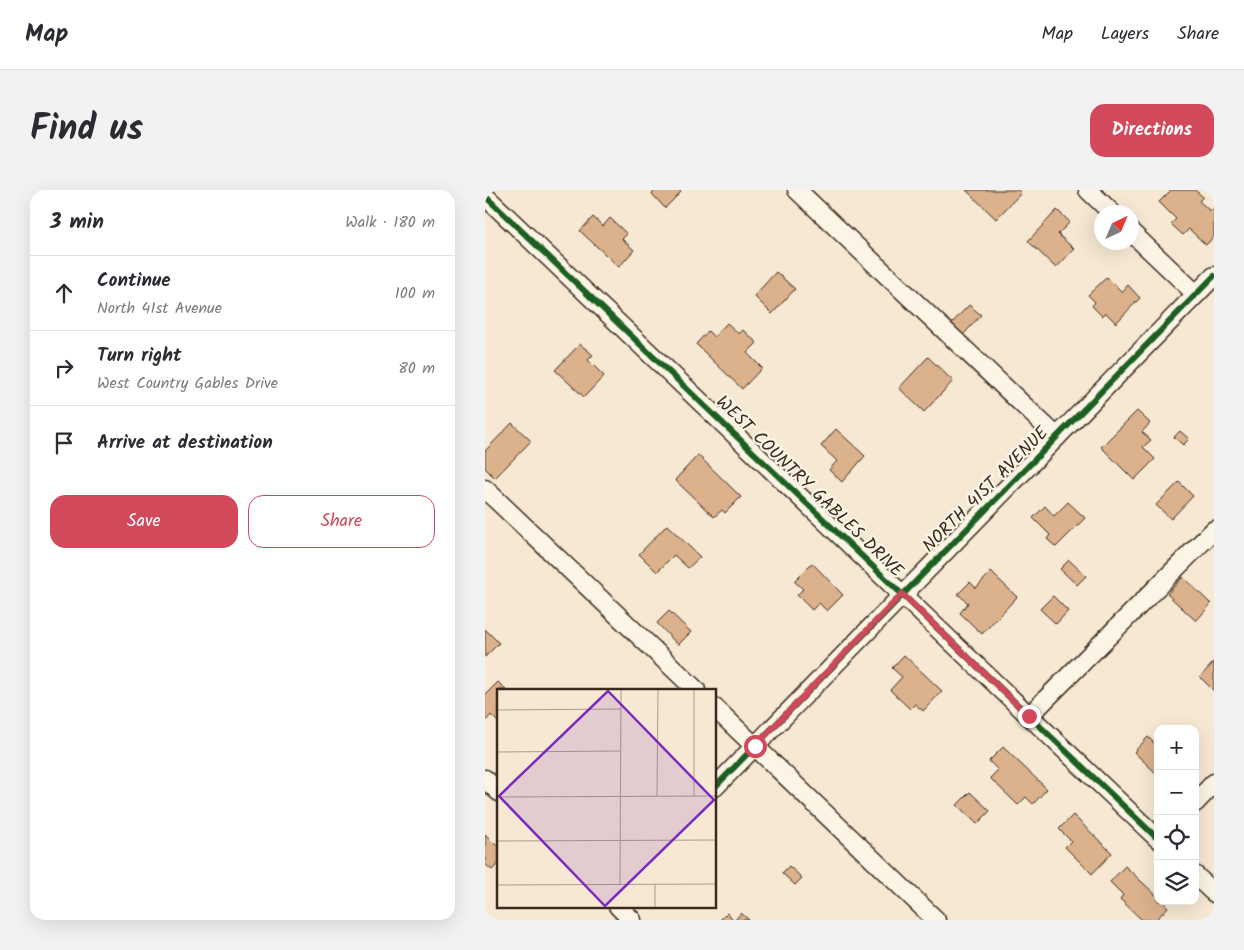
<!DOCTYPE html>
<html lang="en">
<head>
<meta charset="utf-8">
<style>
	body { margin:0; font-family:Kalam,sans-serif; background:#f2f2f3; color:#2b2b33 }
	.controls { position:absolute; right:15px; bottom:15px; display:grid; overflow:hidden; border-radius:10px; box-shadow:0 5px 20px #0002 }
	.controls button { width:45px; height:45px; display:grid; place-items:center; padding:0; border:0; border-bottom:1px solid #e1e1e2; background:#fff; color:#2b2b33; font:25px sans-serif }
	.compass { position:absolute; left:609px; top:15px; width:45px; height:45px; border-radius:50%; background:#fff; box-shadow:0 5px 20px #0002; rotate:44deg }
	.stop { position:absolute; width:15px; height:15px; margin:-11px; border:4px solid #d1495b; border-radius:50%; background:#fff }
	.stop.end { background:#d1495b; border-color:#fff; box-shadow:0 1px 5px #0008 }
	.list { margin:0; padding:0; list-style:none }
	h2 { display:flex; justify-content:space-between; align-items:center; height:65px; margin:0; padding:0 20px; font-size:21px }
	h2 small { font-size:16px; font-weight:400; color:#7c7c81 }
	.list li { display:grid; grid-template-columns:32px 1fr auto; gap:15px; align-items:center; box-sizing:border-box; height:75px; padding:0 20px; border-top:1px solid #e1e1e2 }
	.list b { display:block; font-size:19px; white-space:nowrap }
	.list p { margin:0; font-size:16px; white-space:nowrap; color:#7c7c81 }
	.list em { font-size:16px; font-style:normal; color:#7c7c81 }
	.actions { display:flex; gap:10px; padding:15px 20px }
	.actions a { flex:1; padding:11px 0; border:1px solid #d1495b; border-radius:15px; text-align:center; font-size:18px; color:#d1495b }
	.actions .main { background:#d1495b; color:#fff }
	.icon { flex:none; width:28px; height:28px; fill:none; stroke:currentColor; stroke-width:2; stroke-linecap:round; stroke-linejoin:round }
	.map { position:relative; flex:none; width:729px; height:730px; overflow:hidden; border-radius:15px }
	header { display:flex; align-items:center; gap:30px; box-sizing:border-box; height:70px; padding:0 25px; background:#fff; border-bottom:1px solid #e1e1e2 }
	header strong { font-size:24px }
	nav { display:flex; gap:28px; margin-inline-start:auto; font-size:18px }
	.intro { display:flex; align-items:center; justify-content:space-between; box-sizing:border-box; height:120px; padding:0 30px }
	h1 { margin:0; font-size:35px }
	.button { padding:12px 22px; border-radius:15px; background:#d1495b; color:#fff; font-size:18px; font-weight:700 }
	main { display:flex; gap:30px; padding:0 30px }
	aside { flex:1; background:#fff; border-radius:15px; box-shadow:0 5px 20px #0002 }
	.map>svg:first-child { display:block }
</style>
</head>
<body>
<header>
<strong>Map</strong>
<nav><a>Map</a><a>Layers</a><a>Share</a></nav>
</header>
<div class="intro"><h1>Find us</h1><a class="button">Directions</a></div>
<main>
<aside>
<h2>3 min<small>Walk · 180 m</small></h2>
<ul class="list">
<li><svg class="icon" aria-label="ahead" viewBox="0 0 24 24"><path d="M12 20V5M6 11l6-6 6 6"/></svg><div><b>Continue</b><p>North 41st Avenue</p></div><em>100 m</em></li>
<li><svg class="icon" aria-label="right" viewBox="0 0 24 24"><path d="M7 20v-9h11M14 6l5 5-5 5"/></svg><div><b>Turn right</b><p>West Country Gables Drive</p></div><em>80 m</em></li>
<li><svg class="icon" aria-label="arrive" viewBox="0 0 24 24"><path d="M6 21V4h12l-3 4 3 4H6"/></svg><div><b>Arrive at destination</b></div></li>
</ul>
<div class="actions"><a class="main">Save</a><a>Share</a></div>
</aside>
<div class="map">
<svg width="729" height="730" viewBox="0 0 729 730">
	<rect width="100%" height="100%" fill="#f6e8d3"/>
	<filter id="ink" filterUnits="userSpaceOnUse"><feTurbulence type="fractalNoise" baseFrequency=".02" numOctaves="2"/><feDisplacementMap in="SourceGraphic" scale="10" xChannelSelector="R" yChannelSelector="G"/><feConvolveMatrix kernelMatrix="1 2 1 2 8 2 1 2 1" color-interpolation-filters="sRGB"/></filter>
	<g filter="url(#ink)">
		<g fill="#dcb28d" stroke="#3b2a1e">
			<polygon points="171,0 194,0 196,2 180,18 167,4"/>
			<polygon points="481,0 533,0 536,3 511,29"/>
			<polygon points="686,0 710,0 718,7 714,11 725,21 729,18 729,46 721,55 704,39 698,45 686,34 691,29 674,12"/>
			<polygon points="572,20 585,32 573,44 589,59 571,78 543,51"/>
			<polygon points="108,27 118,36 125,28 142,44 137,49 149,60 134,77 95,41"/>
			<polygon points="291,82 310,99 287,124 269,106"/>
			<polygon points="622,87 637,102 643,95 655,108 631,133 621,123 617,126 607,116 610,112 603,105"/>
			<polygon points="484,115 496,125 478,145 466,134"/>
			<polygon points="242,133 254,144 258,140 272,153 262,163 277,178 257,199 211,154 223,141 229,147"/>
			<polygon points="95,154 108,165 103,170 119,186 99,207 70,180"/>
			<polygon points="443,167 468,191 439,222 414,198"/>
			<polygon points="652,221 665,233 657,242 666,250 658,257 670,269 649,290 616,257"/>
			<polygon points="27,233 46,251 10,288 0,278 0,261"/>
			<polygon points="351,239 380,266 357,292 344,280 352,271 336,256"/>
			<polygon points="695,241 704,249 698,255 689,247"/>
			<polygon points="213,265 256,307 240,323 237,320 229,327 190,290"/>
			<polygon points="694,292 708,306 686,329 671,315"/>
			<polygon points="583,312 600,328 571,357 562,349 565,345 548,328 560,316 569,326"/>
			<polygon points="182,335 215,367 203,378 189,365 172,382 154,364"/>
			<polygon points="584,370 601,386 592,395 575,379"/>
			<polygon points="327,373 358,405 342,421 334,413 327,420 312,405 318,399 309,391"/>
			<polygon points="506,382 532,407 497,444 475,423 483,413 473,404 485,392 491,398"/>
			<polygon points="698,387 726,414 711,431 682,404"/>
			<polygon points="568,406 583,421 571,434 555,419"/>
			<polygon points="184,421 206,442 193,455 172,433"/>
			<polygon points="0,439 14,453 0,467"/>
			<polygon points="419,465 457,501 438,521 430,514 425,519 405,500 417,487 407,478"/>
			<polygon points="729,472 729,501 715,487"/>
			<polygon points="13,492 21,500 14,500 14,533 6,525 0,532 0,505"/>
			<polygon points="663,547 669,553 673,550 673,585 649,562"/>
			<polygon points="518,557 562,599 548,614 541,607 533,615 505,588 513,580 504,571"/>
			<polygon points="485,602 505,621 492,634 472,615"/>
			<polygon points="588,625 627,663 607,684 580,657 586,651 574,639"/>
			<polygon points="0,644 14,658 14,673 7,680 0,674"/>
			<polygon points="304,676 317,688 310,695 297,683"/>
			<polygon points="640,676 673,707 673,711 677,711 683,717 671,730 657,730 635,709 638,705 625,692"/>
			<polygon points="242,723 249,730 235,730"/>
			<polygon points="256,723 264,730 250,730"/>
		</g>
		<g fill="none" stroke-linecap="round" stroke-linejoin="round">
			<defs>
				<g id="minor">
					<polyline points="312,0 572,247"/>
					<polyline points="603,0 626,22"/>
					<polyline points="0,6 673,649"/>
					<polyline points="646,42 711,104"/>
					<polyline points="0,299 211,500"/>
					<polyline points="230,518 451,730"/>
					<polyline points="544,526 729,340"/>
					<polyline points="0,589 14,602"/>
					<polyline points="230,597 729,86"/>
					<polyline points="710,613 729,593"/>
					<polyline points="710,685 729,703"/>
					<polyline points="133,716 147,730"/>
				</g>
			</defs>
			<use href="#minor" stroke="#3b2a1e" stroke-width="21"/>
			<use href="#minor" stroke="#fcf5e5" stroke-width="18"/>
			<defs>
				<g id="cycleway">
					<polyline points="0,6 673,649"/>
					<polyline points="230,597 729,86"/>
				</g>
			</defs>
			<use href="#cycleway" stroke="#fcf5e5" stroke-width="9"/>
			<use href="#cycleway" stroke="#1b5e20" stroke-width="6"/>
		</g>
	</g>
	<g fill="none" stroke-linecap="round" stroke-linejoin="round" filter="url(#ink)">
		<polyline stroke="#d1495b" stroke-width="6" points="270,556 417,404 544,526"/>
	</g>
	<g text-anchor="middle" stroke-width="4.5" stroke-linejoin="round" paint-order="stroke">
		<g font-size="18" fill="#3b2a1e" stroke="#fcf5e5">
			<text transform="translate(325 296) rotate(44)" y="6">WEST COUNTRY GABLES DRIVE</text>
			<text transform="translate(500 299) rotate(-45)" y="6">NORTH 41ST AVENUE</text>
		</g>
	</g>
	<g transform="translate(12 499)">
		<rect width="219" height="219" fill="#f6e8d3"/>
		<path fill="none" stroke="#ab9c8b" stroke-width="1" d="M0,21L124,20M0,63L123,62M160,107L161,0M197,107V0M0,108L219,107M0,152L219,151M123,195L124,0M0,196L219,195M158,218V195"/>
		<path fill="#7b2cbf" fill-opacity="0.15" stroke="#7b2cbf" stroke-width="2.5" d="M111,2L217,111L108,217L2,107Z"/>
		<rect width="219" height="219" fill="none" stroke="#3b2a1e" stroke-width="2.5"/>
	</g>
</svg>
<div class="controls">
<button>+</button>
<button>−</button>
<button><svg class="icon" aria-label="locate" viewBox="0 0 24 24"><circle cx="12" cy="12" r="6"/><path d="M12 2v4M12 18v4M2 12h4M18 12h4"/></svg></button>
<button><svg class="icon" aria-label="layers" viewBox="0 0 24 24"><path d="M12 4l9 5-9 5-9-5zM3 14l9 5 9-5"/></svg></button>
</div>
<svg class="compass" viewBox="-18 -18 36 36"><path d="M0-13l5 13h-10z" fill="#e53935"/><path d="M0 13l5-13h-10z" fill="#7c7c81"/></svg>
<div class="stop" style="left:270px;top:556px"></div>
<div class="stop end" style="left:544px;top:526px"></div>
</div>
</main>
</body>
</html>
